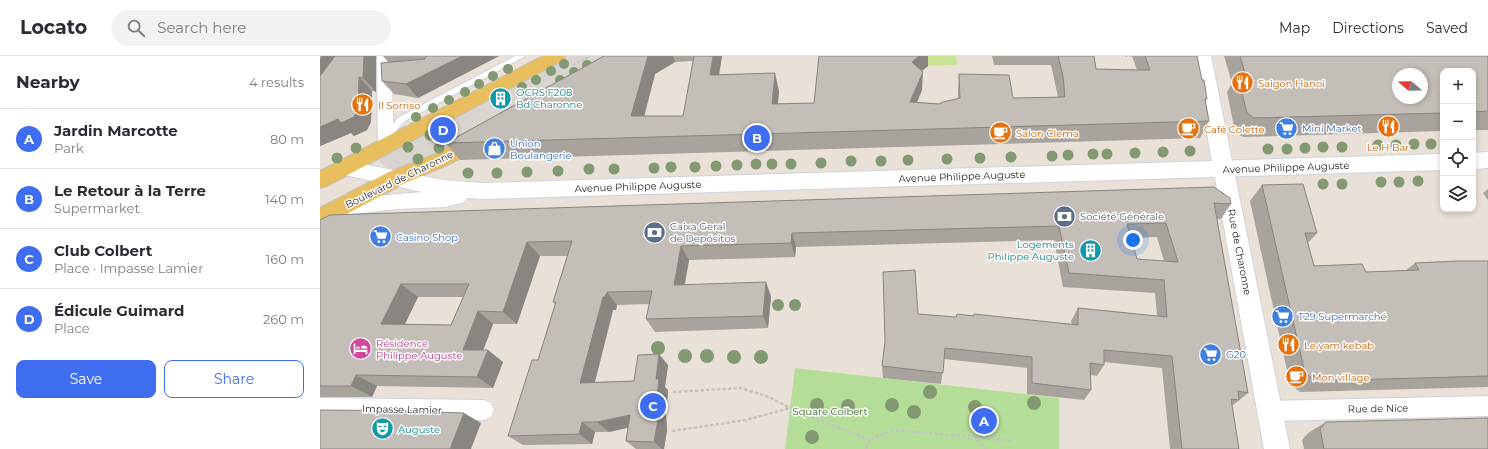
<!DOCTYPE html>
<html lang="en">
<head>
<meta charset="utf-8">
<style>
	body { margin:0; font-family:Montserrat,sans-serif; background:#f2f2f3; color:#2b2b33 }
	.controls { position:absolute; right:12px; top:12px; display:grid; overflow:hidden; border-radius:8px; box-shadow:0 2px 6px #0003 }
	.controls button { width:36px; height:36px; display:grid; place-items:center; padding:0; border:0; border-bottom:1px solid #e1e1e2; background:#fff; color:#2b2b33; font:20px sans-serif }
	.compass { position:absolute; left:1072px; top:12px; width:36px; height:36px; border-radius:50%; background:#fff; box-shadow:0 2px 6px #0003; rotate:290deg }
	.you { position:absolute; left:813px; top:184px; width:14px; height:14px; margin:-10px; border:3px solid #fff; border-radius:50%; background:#1a73e8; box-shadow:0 0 0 6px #1a73e833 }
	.badge { display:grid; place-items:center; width:26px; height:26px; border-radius:50%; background:#3f6def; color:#fff; font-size:13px; font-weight:700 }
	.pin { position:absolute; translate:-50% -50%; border:2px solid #fff; box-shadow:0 1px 4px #0006 }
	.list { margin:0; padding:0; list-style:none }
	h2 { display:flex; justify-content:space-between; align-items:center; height:52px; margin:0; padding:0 16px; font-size:17px }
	h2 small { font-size:13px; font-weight:400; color:#7c7c81 }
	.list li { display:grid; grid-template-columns:26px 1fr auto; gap:12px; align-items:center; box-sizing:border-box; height:60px; padding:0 16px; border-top:1px solid #e1e1e2 }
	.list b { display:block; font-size:15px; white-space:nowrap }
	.list p { margin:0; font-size:13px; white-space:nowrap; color:#7c7c81 }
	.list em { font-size:13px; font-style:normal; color:#7c7c81 }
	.actions { display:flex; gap:8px; padding:12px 16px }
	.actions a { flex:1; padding:9px 0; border:1px solid #3f6def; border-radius:8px; text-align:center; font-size:14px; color:#3f6def }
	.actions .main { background:#3f6def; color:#fff }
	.icon { flex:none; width:22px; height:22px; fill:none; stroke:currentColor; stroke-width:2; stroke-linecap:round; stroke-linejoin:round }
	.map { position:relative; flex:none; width:1168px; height:393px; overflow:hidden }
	header { display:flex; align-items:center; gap:24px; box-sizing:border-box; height:56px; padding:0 20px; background:#fff; border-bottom:1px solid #e1e1e2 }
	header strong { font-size:19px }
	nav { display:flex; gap:22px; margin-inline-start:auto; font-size:14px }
	.search { width:280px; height:36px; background:#f2f2f3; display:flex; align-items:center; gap:10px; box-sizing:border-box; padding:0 14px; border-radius:22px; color:#7c7c81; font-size:15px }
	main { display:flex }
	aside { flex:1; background:#fff }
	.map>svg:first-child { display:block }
</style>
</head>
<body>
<header>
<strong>Locato</strong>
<div class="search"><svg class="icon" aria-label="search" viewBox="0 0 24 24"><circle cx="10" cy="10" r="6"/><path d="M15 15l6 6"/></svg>Search here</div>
<nav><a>Map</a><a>Directions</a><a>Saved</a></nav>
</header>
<main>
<aside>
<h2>Nearby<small>4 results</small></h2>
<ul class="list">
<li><span class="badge">A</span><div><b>Jardin Marcotte</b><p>Park</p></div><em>80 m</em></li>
<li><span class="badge">B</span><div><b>Le Retour à la Terre</b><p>Supermarket</p></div><em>140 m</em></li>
<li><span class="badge">C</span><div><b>Club Colbert</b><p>Place · Impasse Lamier</p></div><em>160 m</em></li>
<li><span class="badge">D</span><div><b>Édicule Guimard</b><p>Place</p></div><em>260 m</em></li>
</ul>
<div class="actions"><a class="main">Save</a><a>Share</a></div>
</aside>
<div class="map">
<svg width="1168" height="393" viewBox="0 0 1168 393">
	<rect width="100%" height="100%" fill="#e9e1d8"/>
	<polygon fill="#b4dd97" points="475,312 739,342 739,393 465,393"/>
	<polygon fill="#c8e493" points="506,0 636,0 637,9 582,10"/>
	<polygon fill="#d9d4cf" points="250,0 292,0 91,110 75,114 67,112 59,105 62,100"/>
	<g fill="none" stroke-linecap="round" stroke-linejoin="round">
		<defs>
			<polygon id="service" points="195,0 205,0 85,65 69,83 63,83 62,81 63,79 79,61"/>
			<g id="minor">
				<polygon points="57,0 71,0 74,90 72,94 66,96 60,94 58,90"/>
				<polygon points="1168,340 1168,360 949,365 942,362 939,355 942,348 949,345"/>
				<polygon points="0,342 164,344 171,347 174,354 171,361 164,364 0,362"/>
			</g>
			<polygon id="tertiary" points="873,0 891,0 970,393 944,393"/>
			<g id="secondary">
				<polygon points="1168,96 1168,112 1153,113 1153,97"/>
				<polygon points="1123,98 1123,114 162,143 147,142 145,146 125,151 77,153 22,159 15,157 12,151 15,145 22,143 102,136 16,117 13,112 16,107 23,104 123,124 162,127"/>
			</g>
			<g id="primary">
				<polygon points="223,0 246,0 243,4 7,130 0,132 0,115"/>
				<polygon points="160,75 167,77 170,82 167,87 132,107 83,128 8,168 0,171 0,152 69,116 118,97 153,77"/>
			</g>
		</defs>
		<use href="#service" stroke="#ced3df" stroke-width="2"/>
		<use href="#minor" stroke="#ced3df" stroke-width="2"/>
		<use href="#tertiary" stroke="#ced3df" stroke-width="2"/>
		<use href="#secondary" stroke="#ced3df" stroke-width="2"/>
		<use href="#primary" stroke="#c3c3c3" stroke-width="2"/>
		<g stroke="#c3c3c3" stroke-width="2" stroke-dasharray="2.5 2" stroke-linecap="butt">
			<polyline points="805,0 812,0"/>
			<polyline points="253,9 270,0"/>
		</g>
		<g stroke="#c3c3c3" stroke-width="2.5" stroke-dasharray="3.5 2" stroke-linecap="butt">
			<polyline points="353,336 421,332 449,341 470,352"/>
			<polyline points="352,375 426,364 470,352 549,384"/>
			<polyline points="655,381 693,385"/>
			<polyline points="546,393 549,384 573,374 654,381 666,393"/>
		</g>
		<use href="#service" fill="#fff" fill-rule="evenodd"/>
		<use href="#minor" fill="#fff" fill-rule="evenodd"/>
		<use href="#tertiary" fill="#fff" fill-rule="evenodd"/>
		<use href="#secondary" fill="#fff" fill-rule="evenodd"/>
		<use href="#primary" fill="#e8be5f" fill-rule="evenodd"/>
	</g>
	<g fill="#839971">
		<circle cx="244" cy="8" r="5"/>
		<circle cx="267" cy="9" r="5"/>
		<circle cx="188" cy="13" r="5"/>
		<circle cx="231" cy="15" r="5"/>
		<circle cx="254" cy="16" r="5"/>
		<circle cx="173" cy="20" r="5"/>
		<circle cx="216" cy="24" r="5"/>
		<circle cx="240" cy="24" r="5"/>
		<circle cx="159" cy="28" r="5"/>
		<circle cx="202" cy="31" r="5"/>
		<circle cx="145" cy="36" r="5"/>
		<circle cx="129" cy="44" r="5"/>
		<circle cx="113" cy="52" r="5"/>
		<circle cx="96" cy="61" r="5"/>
		<circle cx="110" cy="79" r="5.5"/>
		<circle cx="1094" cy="88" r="5.5"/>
		<circle cx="1111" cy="88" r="5.5"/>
		<circle cx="1058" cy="89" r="5.5"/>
		<circle cx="1076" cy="89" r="5.5"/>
		<circle cx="88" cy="91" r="5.5"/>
		<circle cx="1003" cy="91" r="5.5"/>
		<circle cx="1022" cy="91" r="5.5"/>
		<circle cx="36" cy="92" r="5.5"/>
		<circle cx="119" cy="92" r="5.5"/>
		<circle cx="985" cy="92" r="5.5"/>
		<circle cx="948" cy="93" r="5.5"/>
		<circle cx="967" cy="93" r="5.5"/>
		<circle cx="870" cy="95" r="5.5"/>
		<circle cx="843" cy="96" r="5.5"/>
		<circle cx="815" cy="97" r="5.5"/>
		<circle cx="773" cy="98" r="5.5"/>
		<circle cx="787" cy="98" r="5.5"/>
		<circle cx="748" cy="99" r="5.5"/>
		<circle cx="732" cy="100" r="5.5"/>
		<circle cx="691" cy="101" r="5.5"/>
		<circle cx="17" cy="102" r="5.5"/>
		<circle cx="660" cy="102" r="5.5"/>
		<circle cx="98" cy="103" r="5.5"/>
		<circle cx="627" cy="103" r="5.5"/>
		<circle cx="588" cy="104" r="5.5"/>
		<circle cx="531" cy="105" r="5.5"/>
		<circle cx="561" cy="105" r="5.5"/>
		<circle cx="501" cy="107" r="5.5"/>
		<circle cx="436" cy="108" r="5.5"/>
		<circle cx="452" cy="108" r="5.5"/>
		<circle cx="471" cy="108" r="5.5"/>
		<circle cx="417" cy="109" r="5.5"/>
		<circle cx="396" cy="110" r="5.5"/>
		<circle cx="351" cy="111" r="5.5"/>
		<circle cx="375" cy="111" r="5.5"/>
		<circle cx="334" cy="112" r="5.5"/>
		<circle cx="269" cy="113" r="5.5"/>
		<circle cx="294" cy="113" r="5.5"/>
		<circle cx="238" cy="115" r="5.5"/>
		<circle cx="207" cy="116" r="5.5"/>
		<circle cx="148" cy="117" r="5.5"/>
		<circle cx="177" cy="117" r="5.5"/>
		<circle cx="1098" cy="125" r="5.5"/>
		<circle cx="1061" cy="126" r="5.5"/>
		<circle cx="1079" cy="126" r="5.5"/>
		<circle cx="1003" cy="128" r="5.5"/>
		<circle cx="1022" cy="128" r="5.5"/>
		<circle cx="458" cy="249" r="6"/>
		<circle cx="475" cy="249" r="6"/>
		<circle cx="338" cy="292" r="7"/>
		<circle cx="365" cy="300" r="7"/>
		<circle cx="387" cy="300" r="7"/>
		<circle cx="414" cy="301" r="7"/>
		<circle cx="441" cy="301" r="7"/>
		<circle cx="610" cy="336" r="7"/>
		<circle cx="714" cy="347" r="7"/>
		<circle cx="497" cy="349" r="7"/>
		<circle cx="572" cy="349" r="7"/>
		<circle cx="528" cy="350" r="7"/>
		<circle cx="655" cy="351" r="7"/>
		<circle cx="594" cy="356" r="7"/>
		<circle cx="492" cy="381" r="7"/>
	</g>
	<g fill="#a9a39e" fill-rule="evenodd">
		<polygon points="0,0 56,0 56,36 52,35 51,66 47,74 34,80 31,77 0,90"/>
		<polygon points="63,0 179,0 98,42 74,38 62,25 68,6"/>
		<path d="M284,0H402L399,19L459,35L458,48L494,47L499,0H608V10L602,15V34L597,46L619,48L638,43V35L639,18L693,42L738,41L731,9H674L672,0H774L776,13L817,14L812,0H877L882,24L887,43L885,46L889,65L880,82L140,104L126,87ZM373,5L363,60H324L335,18L355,6Z"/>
		<polygon points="904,0 1168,0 1168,74 1153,74 1153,15 1123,15 1123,75 923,81 915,76 907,36 912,27"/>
		<polygon points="942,129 997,177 988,187 994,210 1046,216 1085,215 1095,207 1168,205 1168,331 980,336 970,328 930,145"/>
		<path d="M894,131L911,148L901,163H897L928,337L912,350L919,393H850L842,312L784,306V309L777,320L771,319V334L764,344L707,338V312L624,303L621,328L563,322L562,310L598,258L636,261L654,260L752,268L751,265L758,252L837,260L835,237L743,231L734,184L476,191L475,201L369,204L365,228L451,240L448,272L335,276L326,263L329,248L297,249L296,254H293L275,326L314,325L348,309L345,331L348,334L346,359L347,374L344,393H316L306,385L308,371L289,376H275L272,388L203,389L188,380L218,304L235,248L233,246L247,200H220L197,268H173L163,294L183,306L173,332L57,330L52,341H0V164ZM837,181L844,205L817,203L811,182ZM98,241H143L131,269L85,268Z"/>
		<polygon points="1168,133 1168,144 1163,137"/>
		<polygon points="1006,366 1168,393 984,393 982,384 988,377"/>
	</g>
	<g fill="#898581">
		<polygon points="3,0 26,0 0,35 0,4"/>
		<polygon points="44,0 56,0 56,36 43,22"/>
		<polygon points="142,0 179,0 98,42 86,28"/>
		<polygon points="328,0 353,0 355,6 335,18 320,77 311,60"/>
		<polygon points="393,0 402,0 396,36 390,19"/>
		<polygon points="599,0 608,0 608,10 592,23 592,6"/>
		<polygon points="603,16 602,34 590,63 590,46"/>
		<polygon points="455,17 459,35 456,65 452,48"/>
		<polygon points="39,21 52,35 51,66 47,74 34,80 31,77 0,90 0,71"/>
		<polygon points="472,177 476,191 475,201 471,187"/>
		<polygon points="207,186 220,200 197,268 183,256"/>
		<polygon points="361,190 369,204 362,242 354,229"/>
		<polygon points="446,226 451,240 448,272 443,260"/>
		<polygon points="81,228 98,241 79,280 61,268"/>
		<polygon points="287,236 297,249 296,254 293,254 272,337 260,327 283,241"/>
		<polygon points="158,255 173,268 159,306 143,294"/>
		<polygon points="168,294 183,306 173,332 157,321"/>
		<polygon points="339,298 348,309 345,331 348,334 346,359 347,374 344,393 342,393 334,386 336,349 336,323"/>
		<polygon points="36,319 57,330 52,341 31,330"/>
		<polygon points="144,357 161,367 151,393 130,393"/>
		<polygon points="310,359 321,369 289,376 277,366"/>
		<polygon points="262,366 275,376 272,388 259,378"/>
	</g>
	<g fill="#c4beb8" stroke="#898581" fill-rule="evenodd">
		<polygon points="0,0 3,0 0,4"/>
		<polygon points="15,0 44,0 43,22 39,21 38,53 34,61 21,67 18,63 0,71 0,20"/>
		<polygon points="106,0 142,0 86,28 62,25 61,7 105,3"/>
		<polygon points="284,0 329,0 328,0 311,60 363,60 374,0 393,0 390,19 455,17 452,48 494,47 499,0 599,0 592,6 603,16 590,46 619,48 623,46 640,42 639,18 689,19 693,42 745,41 743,20 738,0 774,0 776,13 821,14 830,14 825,0 877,0 882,24 884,24 887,43 885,43 889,65 126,87"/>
		<path d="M920,0H1168V55L1153,56V15H1123V57L934,62L927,57L917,17H925ZM1078,18H1102V42H1078Z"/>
		<polygon points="983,128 997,177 985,177 994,210 1042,208 1046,216 1099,214 1095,207 1137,205 1168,205 1168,320 996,325 985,317 942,129"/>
		<path d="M894,131L910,142L911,148L894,147L928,337L918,335L919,344L911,343L919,393H862L852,300L784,294V309L770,307L771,334L712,327V301L625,292L623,317L562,310L565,285L563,216L595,214L598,258L636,261L637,258L654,260V258L758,269V252L847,261L844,224L749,217L739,170L472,177L471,187L361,190L354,229L446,226L443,260L326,263L332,235L287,236L285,241H283L260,327L314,325L318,299L339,298L336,323H339L336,349L338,364L334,386L306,385L310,359L277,366H262L259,378L188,380L212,304H218L236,246H233L252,185L207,186L183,256L158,255L143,294H168L157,321L36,319L31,330H0V164L10,159ZM846,167L858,206L817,203L807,168ZM81,228H149L131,269L61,268Z"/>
		<polygon points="0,354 116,355 116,356 144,357 130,393 0,393"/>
		<polygon points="1168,362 1168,393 1004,393 1000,373 1006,366"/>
	</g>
	<defs>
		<symbol id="restaurant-disc" viewBox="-11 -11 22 22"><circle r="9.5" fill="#e8710a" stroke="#fff"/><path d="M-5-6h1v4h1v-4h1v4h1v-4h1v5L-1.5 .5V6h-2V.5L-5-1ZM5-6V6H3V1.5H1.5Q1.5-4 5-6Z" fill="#fff"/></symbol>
		<symbol id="building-disc" viewBox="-11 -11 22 22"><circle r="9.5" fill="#0f9aa8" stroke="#fff"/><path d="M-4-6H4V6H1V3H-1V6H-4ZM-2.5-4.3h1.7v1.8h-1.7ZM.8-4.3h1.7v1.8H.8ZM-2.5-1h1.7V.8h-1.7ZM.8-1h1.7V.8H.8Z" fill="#fff"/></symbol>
		<symbol id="supermarket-disc" viewBox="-11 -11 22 22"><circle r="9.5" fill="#3f7fe0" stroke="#fff"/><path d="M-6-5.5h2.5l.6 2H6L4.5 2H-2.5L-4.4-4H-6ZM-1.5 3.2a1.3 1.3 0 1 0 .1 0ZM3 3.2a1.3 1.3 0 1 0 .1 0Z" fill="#fff"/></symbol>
		<symbol id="cafe-disc" viewBox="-11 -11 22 22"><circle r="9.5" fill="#e8710a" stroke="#fff"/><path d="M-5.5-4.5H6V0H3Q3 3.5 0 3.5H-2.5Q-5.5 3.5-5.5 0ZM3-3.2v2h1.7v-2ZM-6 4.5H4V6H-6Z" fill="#fff"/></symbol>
		<symbol id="shop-disc" viewBox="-11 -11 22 22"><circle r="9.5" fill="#3f7fe0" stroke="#fff"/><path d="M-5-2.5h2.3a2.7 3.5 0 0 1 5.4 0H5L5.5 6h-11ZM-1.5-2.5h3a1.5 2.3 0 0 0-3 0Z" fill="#fff"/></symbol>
		<symbol id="bank-disc" viewBox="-11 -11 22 22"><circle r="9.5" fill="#5c6f8a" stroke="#fff"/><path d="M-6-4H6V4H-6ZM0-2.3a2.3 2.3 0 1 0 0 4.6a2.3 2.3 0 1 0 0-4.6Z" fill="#fff"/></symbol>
		<symbol id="hotel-disc" viewBox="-11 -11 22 22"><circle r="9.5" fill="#d1479c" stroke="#fff"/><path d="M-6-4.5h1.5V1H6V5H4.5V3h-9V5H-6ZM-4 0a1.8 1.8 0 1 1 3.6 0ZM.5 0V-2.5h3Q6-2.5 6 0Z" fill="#fff"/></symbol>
		<symbol id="theatre-disc" viewBox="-11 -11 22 22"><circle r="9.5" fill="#0f9aa8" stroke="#fff"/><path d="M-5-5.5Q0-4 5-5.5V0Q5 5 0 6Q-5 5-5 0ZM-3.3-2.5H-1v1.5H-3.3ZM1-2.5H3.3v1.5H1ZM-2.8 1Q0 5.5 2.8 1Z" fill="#fff"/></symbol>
	</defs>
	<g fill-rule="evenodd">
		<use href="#restaurant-disc" x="910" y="14" width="25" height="25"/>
		<use href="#building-disc" x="168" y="30" width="25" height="25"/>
		<use href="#restaurant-disc" x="30" y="36" width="25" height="25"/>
		<use href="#restaurant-disc" x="1056" y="58" width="25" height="25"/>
		<use href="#supermarket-disc" x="954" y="60" width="25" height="25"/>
		<use href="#cafe-disc" x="856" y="60" width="25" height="25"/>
		<use href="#cafe-disc" x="668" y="64" width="25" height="25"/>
		<use href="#shop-disc" x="162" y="80" width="25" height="25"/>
		<use href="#bank-disc" x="732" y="148" width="25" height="25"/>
		<use href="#bank-disc" x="322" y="164" width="25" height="25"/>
		<use href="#supermarket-disc" x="48" y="168" width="25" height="25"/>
		<use href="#building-disc" x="758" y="182" width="25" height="25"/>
		<use href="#supermarket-disc" x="950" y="248" width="25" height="25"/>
		<use href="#restaurant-disc" x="956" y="276" width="25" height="25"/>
		<use href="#hotel-disc" x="28" y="280" width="25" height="25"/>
		<use href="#supermarket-disc" x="878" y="286" width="25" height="25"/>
		<use href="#cafe-disc" x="964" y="308" width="25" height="25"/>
		<use href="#theatre-disc" x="50" y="360" width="25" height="25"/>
	</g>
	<g text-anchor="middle" stroke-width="3" stroke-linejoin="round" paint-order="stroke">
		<g font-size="10" fill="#c56008" stroke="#fff" text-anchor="start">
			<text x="938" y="31">Saigon Hanoi</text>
			<text x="58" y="53">Il Sorriso</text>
			<text x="884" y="77">Café Colette</text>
			<text x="696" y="81">Salon Clema</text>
			<text x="1068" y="95" text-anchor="middle">Le H Bar</text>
			<text x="984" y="293">Le yam kebab</text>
			<text x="992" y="325">Mon village</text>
		</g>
		<g font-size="10" fill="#0d838f" stroke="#fff" text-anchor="start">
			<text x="196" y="40">OCRS F208<tspan x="196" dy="12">Bd Charonne</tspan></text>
			<text x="754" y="192" text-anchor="end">Logements<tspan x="754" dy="12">Philippe Auguste</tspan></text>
			<text x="78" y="377">Auguste</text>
		</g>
		<g font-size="10" fill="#366cbe" stroke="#fff" text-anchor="start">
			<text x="982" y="76">Mini Market</text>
			<text x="190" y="91">Union<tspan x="190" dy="12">Boulangerie</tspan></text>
			<text x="76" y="185">Casino Shop</text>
			<text x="978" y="264">T29 Supermarché</text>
			<text x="906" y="302">G20</text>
		</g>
		<g font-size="10" fill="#272727" stroke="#fff">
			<text transform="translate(966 111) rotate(-2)" y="4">Avenue Philippe Auguste</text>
			<text transform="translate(642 120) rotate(-2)" y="4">Avenue Philippe Auguste</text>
			<text transform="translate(79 123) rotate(-26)" y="4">Boulevard de Charonne</text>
			<text transform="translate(318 130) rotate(-2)" y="4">Avenue Philippe Auguste</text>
			<text transform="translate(920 196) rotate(79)" y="4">Rue de Charonne</text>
			<text transform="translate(1058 352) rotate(-1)" y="4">Rue de Nice</text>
			<text transform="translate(82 353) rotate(1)" y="4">Impasse Lamier</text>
		</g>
		<g font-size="10" fill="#4e5e75" stroke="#fff" text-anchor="start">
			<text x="760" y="164">Société Générale</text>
			<text x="350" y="174">Caixa Geral<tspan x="350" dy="12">de Depósitos</tspan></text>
		</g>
		<g font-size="10" fill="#b23c85" stroke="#fff" text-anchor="start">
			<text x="56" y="291">Résidence<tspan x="56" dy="12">Philippe Auguste</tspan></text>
		</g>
		<g font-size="10" fill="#2f5e1c" stroke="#fff">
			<text x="510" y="359">Square Colbert</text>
		</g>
	</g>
</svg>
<div class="controls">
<button>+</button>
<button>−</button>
<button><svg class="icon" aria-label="locate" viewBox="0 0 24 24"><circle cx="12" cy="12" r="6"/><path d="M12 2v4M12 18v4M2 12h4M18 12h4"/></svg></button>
<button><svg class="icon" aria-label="layers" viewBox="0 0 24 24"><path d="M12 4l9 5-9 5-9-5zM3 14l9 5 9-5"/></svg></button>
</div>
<svg class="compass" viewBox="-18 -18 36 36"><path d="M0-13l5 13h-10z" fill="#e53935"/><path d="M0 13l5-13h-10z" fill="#7c7c81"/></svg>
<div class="you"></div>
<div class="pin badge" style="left:664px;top:365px">A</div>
<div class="pin badge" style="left:437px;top:82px">B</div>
<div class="pin badge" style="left:333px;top:350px">C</div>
<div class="pin badge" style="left:123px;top:74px">D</div>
</div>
</main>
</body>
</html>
